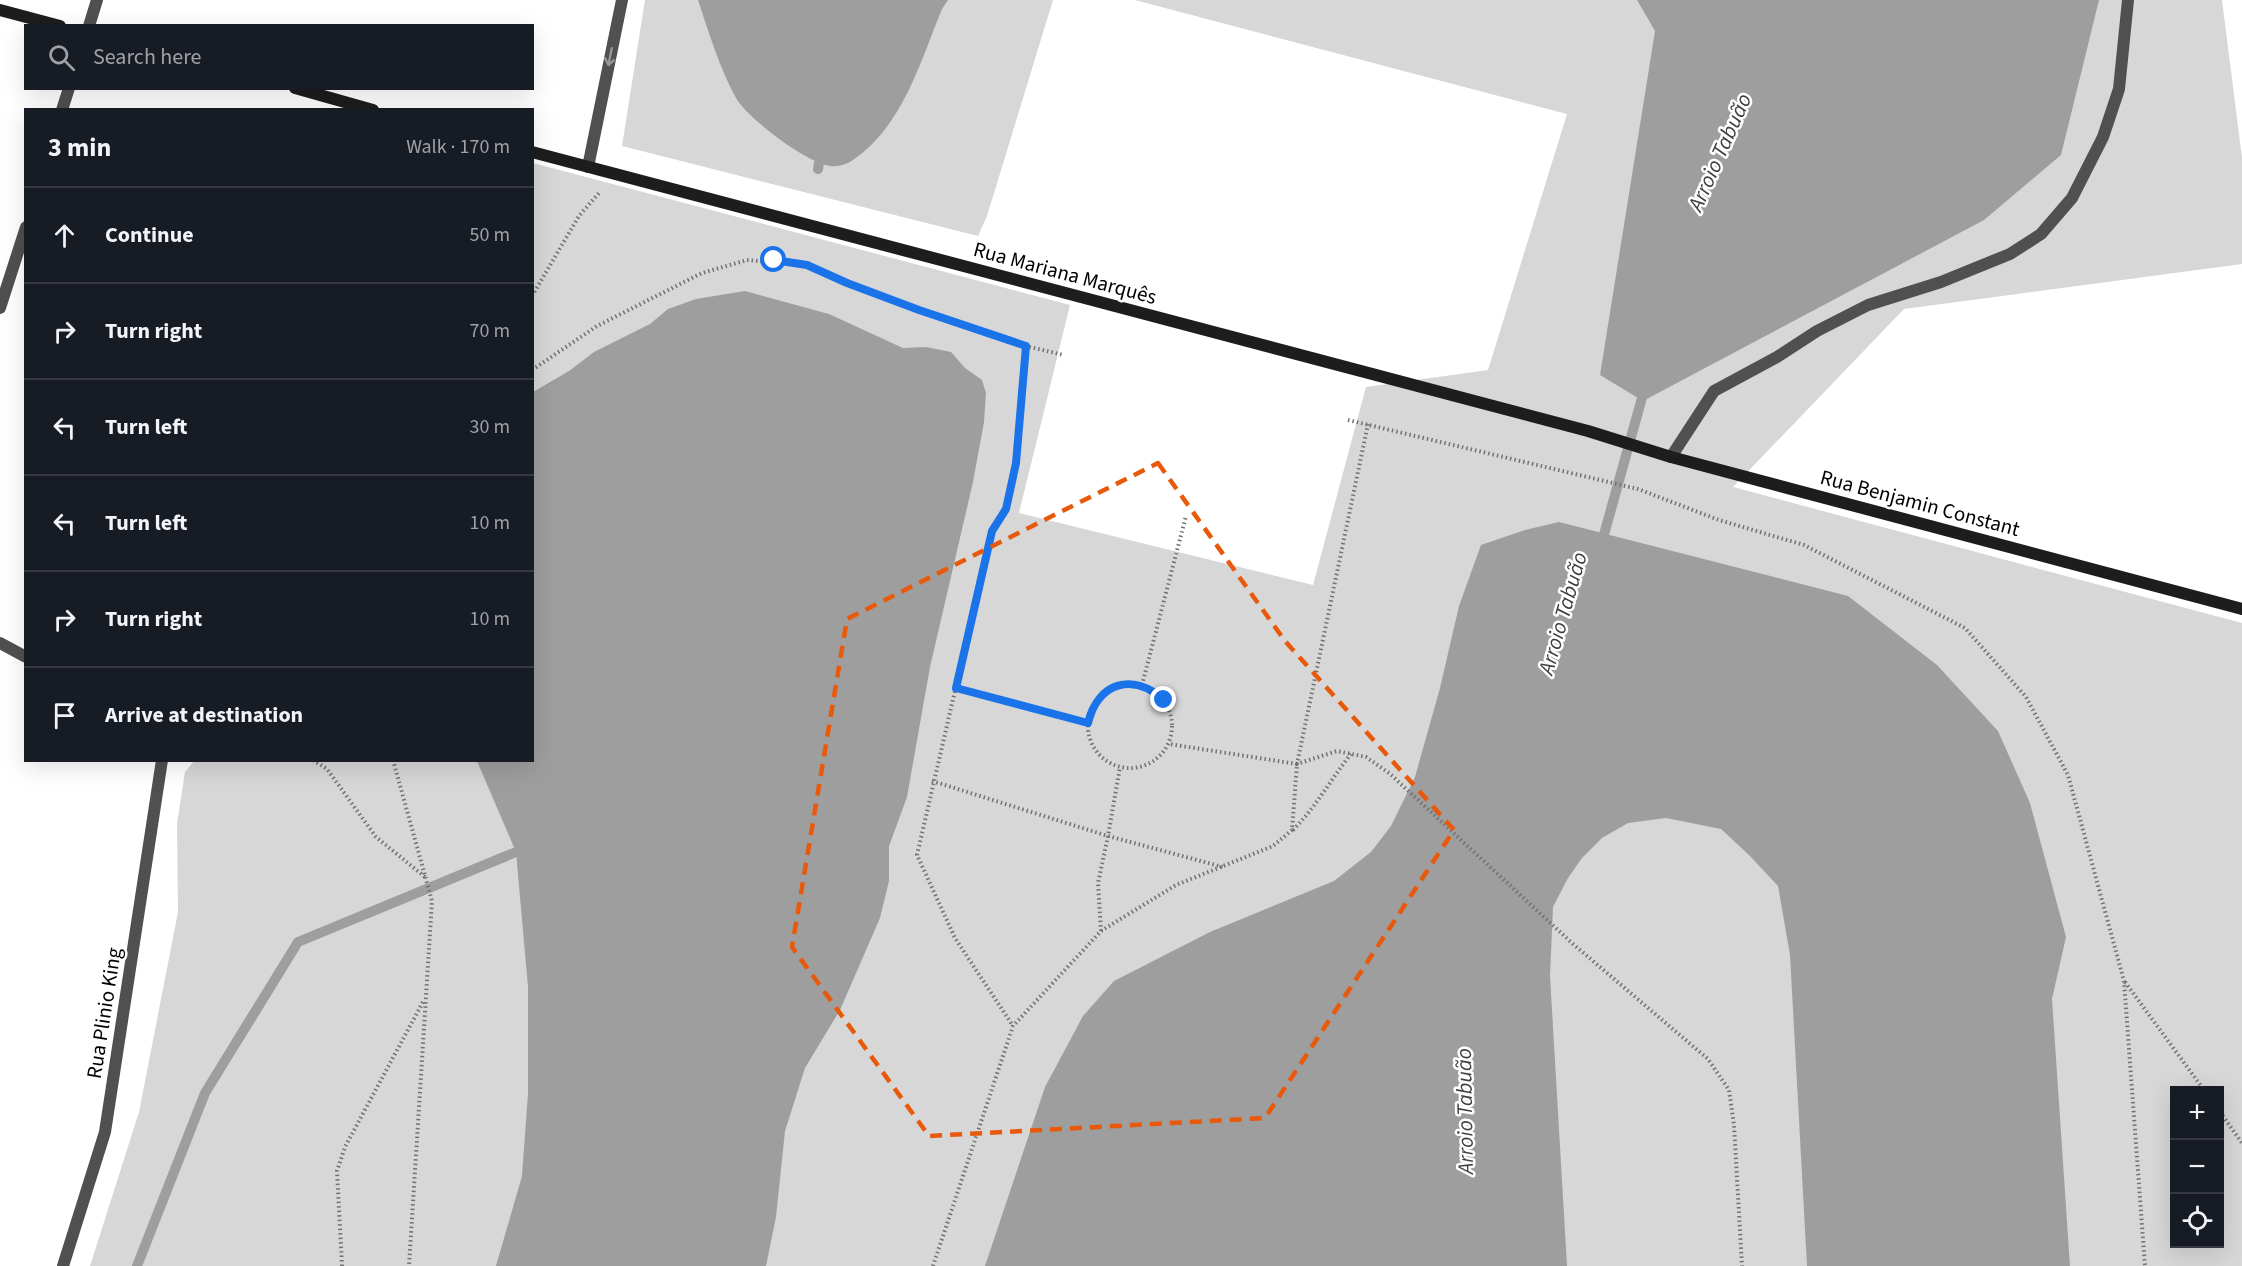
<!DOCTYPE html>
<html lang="en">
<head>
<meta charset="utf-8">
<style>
	body { margin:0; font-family:"Source Sans 3",sans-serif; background:#242831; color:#f1f3f6 }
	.controls { position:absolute; right:18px; bottom:18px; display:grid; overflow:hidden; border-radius:0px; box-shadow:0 6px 24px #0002 }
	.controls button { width:54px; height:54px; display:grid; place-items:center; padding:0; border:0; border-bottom:2px solid #363941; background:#171b24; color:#f1f3f6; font:30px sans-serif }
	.stop { position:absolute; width:18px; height:18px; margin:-14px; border:4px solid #1a73e8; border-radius:50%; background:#fff }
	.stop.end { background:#1a73e8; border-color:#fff; box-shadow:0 2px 6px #0008 }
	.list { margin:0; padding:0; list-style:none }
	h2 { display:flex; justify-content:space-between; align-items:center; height:78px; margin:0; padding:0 24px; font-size:26px }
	h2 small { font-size:20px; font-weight:400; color:#9ea1a6 }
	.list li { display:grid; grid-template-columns:39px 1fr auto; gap:18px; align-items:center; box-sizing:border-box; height:96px; padding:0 24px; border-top:2px solid #363941 }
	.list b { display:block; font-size:22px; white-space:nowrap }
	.list em { font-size:20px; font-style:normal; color:#9ea1a6 }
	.icon { flex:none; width:33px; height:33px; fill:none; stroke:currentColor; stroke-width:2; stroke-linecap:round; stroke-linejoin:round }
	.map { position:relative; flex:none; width:2242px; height:1266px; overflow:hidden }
	.search { position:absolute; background:#171b24; box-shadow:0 6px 24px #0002; left:24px; top:24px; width:510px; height:66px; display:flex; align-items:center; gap:15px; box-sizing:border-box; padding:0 21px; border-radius:0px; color:#9ea1a6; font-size:22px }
	.panel { position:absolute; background:#171b24; box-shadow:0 6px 24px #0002; left:24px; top:108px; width:510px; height:654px; border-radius:0px }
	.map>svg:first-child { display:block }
</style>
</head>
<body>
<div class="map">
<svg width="2242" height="1266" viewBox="0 0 2242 1266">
	<rect width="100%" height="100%" fill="#fff"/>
	<g fill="#d7d7d7" fill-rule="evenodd">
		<polygon points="645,0 1053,0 987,216 978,236 622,146"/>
		<path d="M1135,0H2222L2242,158V264L1904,309L1733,487L2242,623V1266H90L139,1112L178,912L177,824L185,772L195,760H532L533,163L1070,305L1019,513L1313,585L1366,387L1488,370L1567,114ZM2174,1090H2220V1244H2174Z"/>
	</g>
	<g fill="#9e9e9e">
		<path d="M698,0H948L942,9C920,62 903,126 853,160C848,164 837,167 831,166C808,164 747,118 736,98C719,67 709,33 698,0Z"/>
		<polygon points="1637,0 2099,0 2061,155 1984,220 1643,401 1600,375 1655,31"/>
		<polygon points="745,291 829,314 903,348 926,347 951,352 965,368 982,380 986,393 984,422 973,482 930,667 907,797 889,846 889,881 880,918 840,1010 805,1068 785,1131 776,1217 766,1266 496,1266 522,1176 528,1093 528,987 516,852 477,761 532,760 533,392 569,371 594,352 650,324 668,309 696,299"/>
		<polygon points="1559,522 1848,596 1937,665 1998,731 2030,803 2066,937 2052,999 2070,1266 1807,1266 1790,955 1778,886 1749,855 1721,829 1666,818 1628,823 1602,838 1582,858 1568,878 1553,907 1550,976 1567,1266 985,1266 1045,1087 1083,1016 1114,981 1210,932 1334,881 1371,852 1391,826 1415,777 1440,688 1459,606 1481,545 1525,530"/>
	</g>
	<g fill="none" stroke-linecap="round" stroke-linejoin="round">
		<g stroke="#9e9e9e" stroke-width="10">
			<polyline points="818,169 819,163"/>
			<polyline points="1600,549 1645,387"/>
			<polyline points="137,1266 205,1093 298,942 516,852"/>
		</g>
		<g stroke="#727272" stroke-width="4" stroke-dasharray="1.5 3" stroke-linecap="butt">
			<polyline points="532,296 579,216 599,193"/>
			<polyline points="1025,346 1064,355"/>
			<polyline points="532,370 597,326 702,273 747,260 807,265 919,311 1025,346 1016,463 1006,509 992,531 917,855 955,938 1013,1026"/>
			<polyline points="1348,420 1638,489 1719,520 1804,545 1965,628 2026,697 2068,775 2124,981 2145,1266"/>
			<polyline points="1368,424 1297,764 1337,751 1366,757 1389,773 1573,944 1708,1059 1729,1090 1734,1125 1742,1266"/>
			<circle cx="1130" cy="726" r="42"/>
			<polyline points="1142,685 1186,516"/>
			<polyline points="956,688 1088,723"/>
			<polyline points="313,760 327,769 376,837 425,877"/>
			<polyline points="393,760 432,901 409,1266"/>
			<polyline points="932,781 1108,836 1223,867"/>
			<path d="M1293,830C1316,807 1331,779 1351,754"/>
			<polyline points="1101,931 1098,883 1108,836 1120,767"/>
			<polyline points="2125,982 2204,1090"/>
			<polyline points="2220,1112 2242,1143"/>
			<polyline points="342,1266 337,1171 345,1147 424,1000"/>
			<polyline points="933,1266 1013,1026 1101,931 1176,885 1273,846 1292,830 1297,764 1169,744"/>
		</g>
		<polyline stroke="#505050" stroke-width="12" points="1671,457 1714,391 1777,357 1817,331 1868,305 1941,282 2010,254 2041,234 2072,198 2103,137 2119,89 2128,0"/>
		<g stroke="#505050" stroke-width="12">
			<polyline points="89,26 97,0"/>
			<polyline points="62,110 69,88"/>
			<polyline points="588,167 622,0"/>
			<polyline points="0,308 26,227"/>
			<polyline points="0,643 26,657"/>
			<polyline points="63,1266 105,1132 162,760"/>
		</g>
		<g stroke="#1d1d1d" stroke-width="12">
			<polyline points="0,10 60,26"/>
			<polyline points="295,88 373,110"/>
			<polyline points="532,152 1588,431 1671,457 2242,609"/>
		</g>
	</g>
	<defs><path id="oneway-shaft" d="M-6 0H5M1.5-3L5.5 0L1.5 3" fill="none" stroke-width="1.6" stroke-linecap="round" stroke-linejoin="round" transform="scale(1.5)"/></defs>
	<use stroke="#969696" href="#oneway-shaft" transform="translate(610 57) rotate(101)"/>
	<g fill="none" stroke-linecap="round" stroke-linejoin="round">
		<path stroke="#1a73e8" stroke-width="8" d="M774,260L807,265L847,283L919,310L1026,346L1016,463L1006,509L992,531L956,688L1088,723C1098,682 1133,672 1164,700"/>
	</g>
	<path fill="none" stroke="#e8590c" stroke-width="4.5" stroke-dasharray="12 8" stroke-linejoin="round" d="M1158,463L1285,641L1454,830L1265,1118L929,1136L792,947L847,619Z"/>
	<g text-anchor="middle" stroke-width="5" stroke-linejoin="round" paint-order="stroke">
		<g font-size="21" fill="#000" stroke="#fff">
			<text transform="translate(1065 273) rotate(15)" y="7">Rua Mariana Marquês</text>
			<text transform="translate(1920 503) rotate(15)" y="7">Rua Benjamin Constant</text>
			<text transform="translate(104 1013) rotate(-81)" y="7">Rua Plinio King</text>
		</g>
		<g font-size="22" font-style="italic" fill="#3f3f3f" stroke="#fff">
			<text transform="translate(1719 152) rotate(-66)" y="8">Arroio Tabuão</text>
			<text transform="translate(1562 613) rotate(-74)" y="8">Arroio Tabuão</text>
			<text transform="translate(1464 1111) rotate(-91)" y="8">Arroio Tabuão</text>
		</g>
	</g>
</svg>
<div class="controls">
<button>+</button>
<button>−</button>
<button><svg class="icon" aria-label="locate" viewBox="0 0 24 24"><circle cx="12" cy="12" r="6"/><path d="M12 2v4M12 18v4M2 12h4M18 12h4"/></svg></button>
</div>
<div class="stop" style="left:774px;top:260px"></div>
<div class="stop end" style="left:1164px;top:700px"></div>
<div class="search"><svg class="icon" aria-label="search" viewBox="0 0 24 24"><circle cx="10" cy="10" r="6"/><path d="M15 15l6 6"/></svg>Search here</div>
<section class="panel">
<h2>3 min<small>Walk · 170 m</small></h2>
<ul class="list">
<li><svg class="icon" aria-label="ahead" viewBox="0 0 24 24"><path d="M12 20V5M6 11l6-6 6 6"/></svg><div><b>Continue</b></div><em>50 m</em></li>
<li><svg class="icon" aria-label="right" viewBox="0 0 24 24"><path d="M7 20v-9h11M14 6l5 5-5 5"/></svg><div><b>Turn right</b></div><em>70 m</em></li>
<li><svg class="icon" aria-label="left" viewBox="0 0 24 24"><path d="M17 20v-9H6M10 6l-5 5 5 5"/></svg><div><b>Turn left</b></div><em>30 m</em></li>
<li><svg class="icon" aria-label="left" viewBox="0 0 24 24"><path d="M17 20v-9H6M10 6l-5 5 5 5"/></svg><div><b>Turn left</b></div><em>10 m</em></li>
<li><svg class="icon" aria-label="right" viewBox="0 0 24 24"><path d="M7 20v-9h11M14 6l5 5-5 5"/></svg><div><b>Turn right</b></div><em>10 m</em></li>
<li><svg class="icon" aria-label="arrive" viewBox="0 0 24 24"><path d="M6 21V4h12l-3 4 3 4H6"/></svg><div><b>Arrive at destination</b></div></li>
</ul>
</section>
</div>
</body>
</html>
